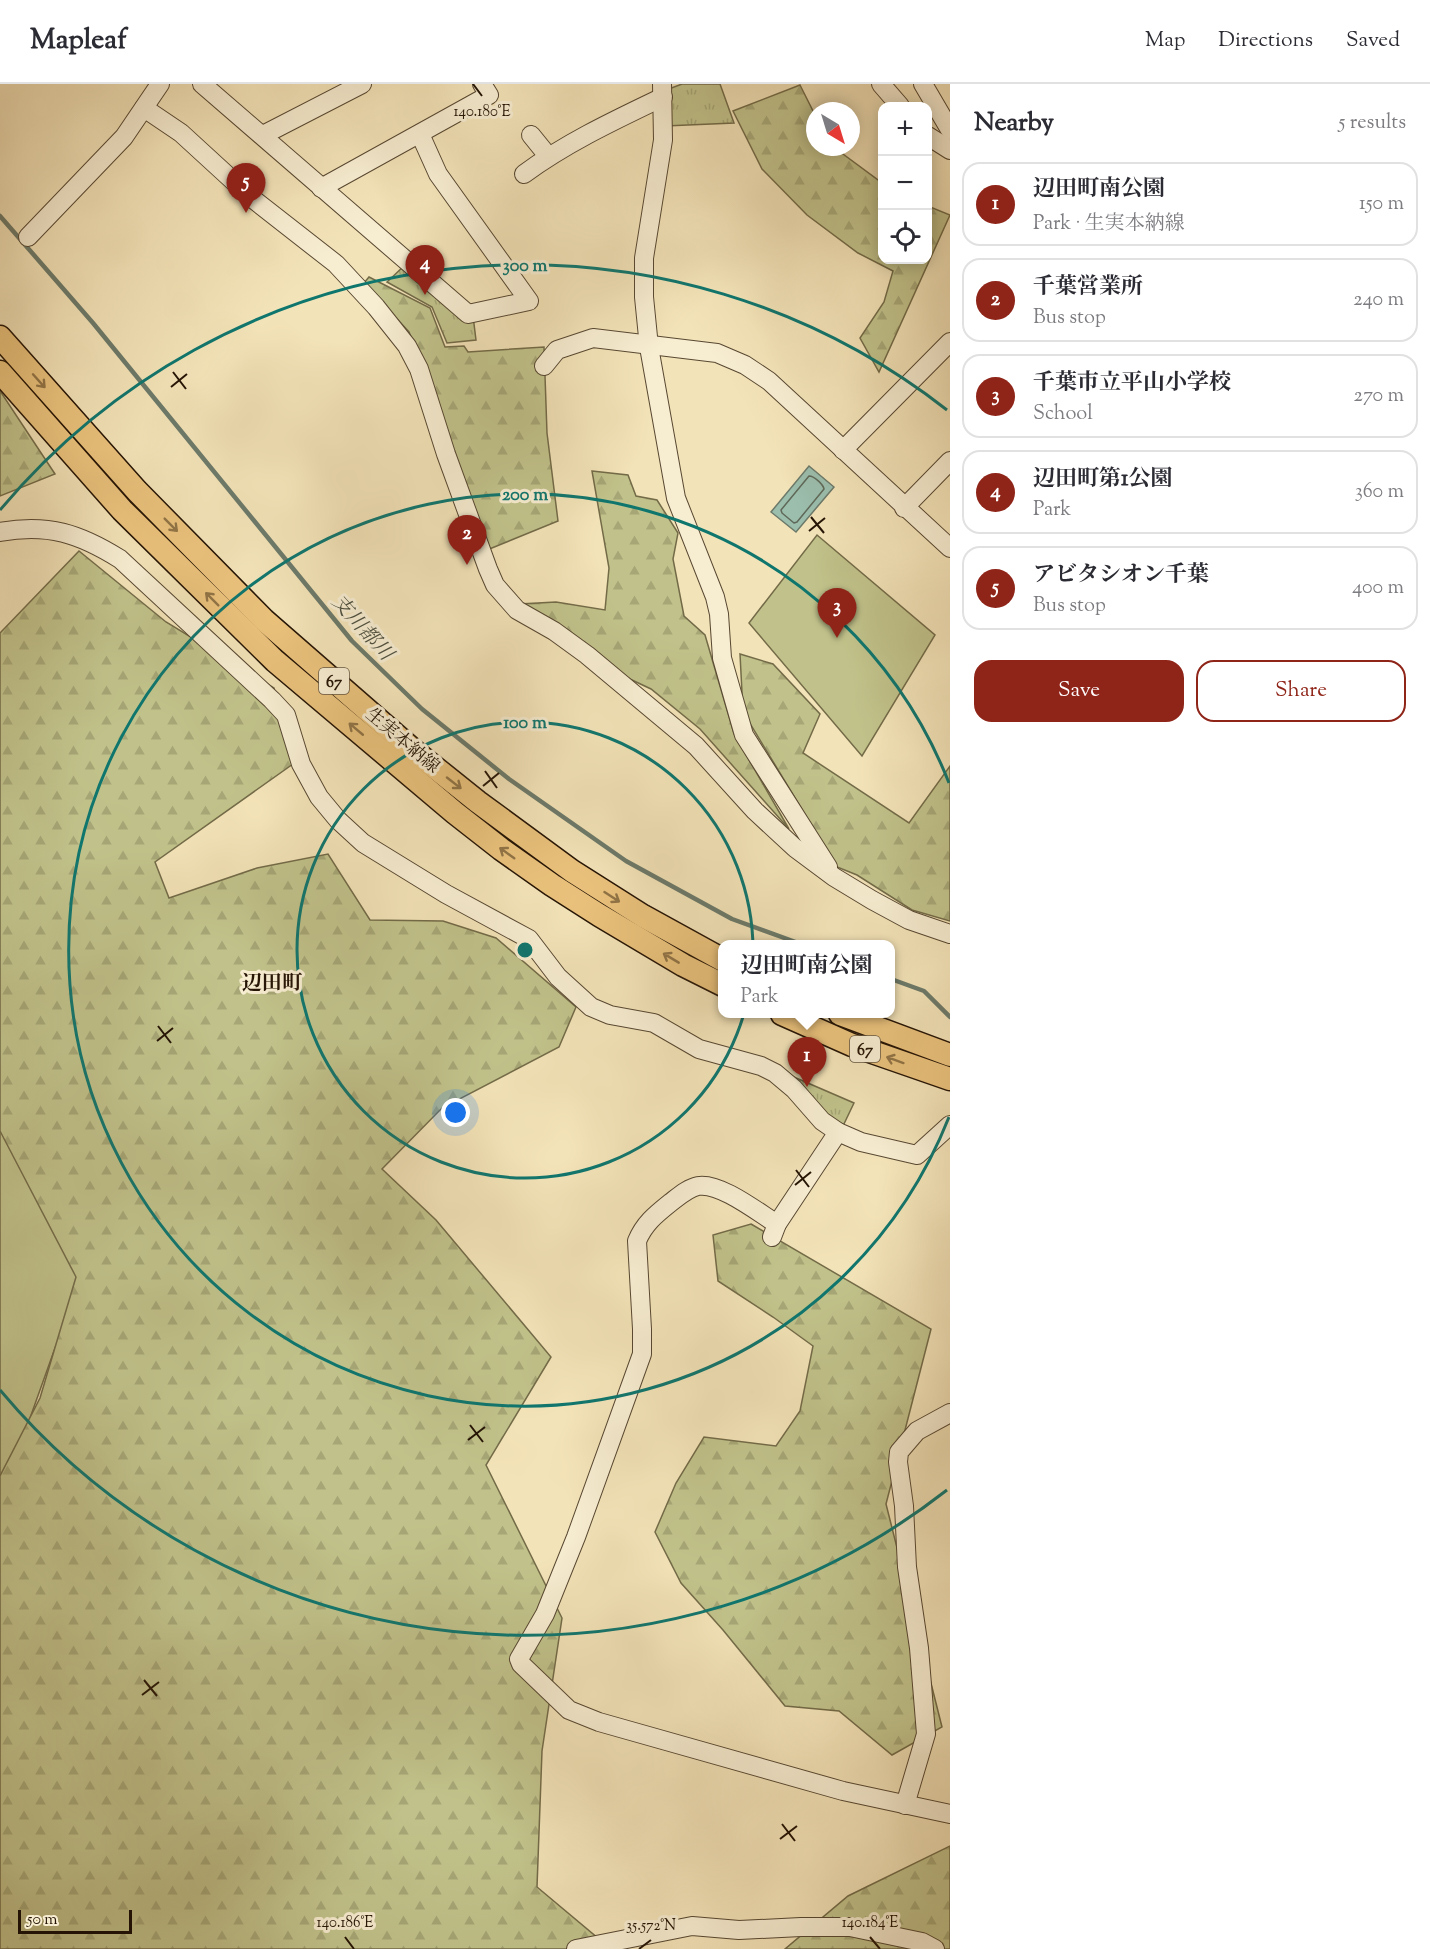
<!DOCTYPE html>
<html lang="en">
<head>
<meta charset="utf-8">
<style>
	body { margin:0; font-family:"Sorts Mill Goudy","Noto Serif JP",serif; background:#f2f2f3; color:#2b2b33 }
	.controls { position:absolute; right:18px; top:18px; display:grid; overflow:hidden; border-radius:12px; box-shadow:0 3px 15px #0003 }
	.controls button { width:54px; height:54px; display:grid; place-items:center; padding:0; border:0; border-bottom:2px solid #e1e1e2; background:#fff; color:#2b2b33; font:30px sans-serif }
	.compass { position:absolute; left:806px; top:18px; width:54px; height:54px; border-radius:50%; background:#fff; box-shadow:0 3px 15px #0003; rotate:142deg }
	.scale { position:absolute; left:18px; bottom:15px; width:114px; box-sizing:border-box; padding-left:6px; border:3px solid #251405; border-top:0; font-size:16px; line-height:21px; white-space:nowrap; color:#251405; -webkit-text-stroke:4px #f7edd1; paint-order:stroke }
	.you { position:absolute; left:456px; top:1029px; width:21px; height:21px; margin:-15px; border:4px solid #fff; border-radius:50%; background:#1a73e8; box-shadow:0 0 0 9px #1a73e833 }
	.badge { display:grid; place-items:center; width:39px; height:39px; border-radius:50%; background:#8f2418; color:#fff; font-size:20px; font-weight:700 }
	.pin { position:absolute; translate:-50% -50px; filter:drop-shadow(0 2px 3px #0008) }
	.pin::after { content:''; position:absolute; top:32px; width:21px; height:18px; background:inherit; clip-path:polygon(0 0,100% 0,50% 100%) }
	.popup { position:absolute; left:718px; top:856px; width:177px; height:78px; box-sizing:border-box; display:grid; place-content:center; border-radius:12px; background:#fff; filter:drop-shadow(0 2px 4px #0005); font-size:20px; white-space:nowrap; color:#7c7c81 }
	.popup b { font-size:22px; color:#2b2b33 }
	.popup::after { content:''; position:absolute; left:50%; top:100%; margin-left:-12px; border:12px solid transparent; border-top-color:#fff }
	.list { margin:0; padding:0; list-style:none }
	h2 { display:flex; justify-content:space-between; align-items:center; height:78px; margin:0; padding:0 24px; font-size:26px }
	h2 small { font-size:20px; font-weight:400; color:#7c7c81 }
	.list li { display:grid; grid-template-columns:39px 1fr auto; gap:18px; align-items:center; box-sizing:border-box; height:84px; margin:0 12px 12px; padding:0 12px; border:2px solid #e1e1e2; border-radius:18px }
	.list b { display:block; font-size:22px; white-space:nowrap }
	.list p { margin:0; font-size:20px; white-space:nowrap; color:#7c7c81 }
	.list em { font-size:20px; font-style:normal; color:#7c7c81 }
	.actions { display:flex; gap:12px; padding:18px 24px }
	.actions a { flex:1; padding:14px 0; border:2px solid #8f2418; border-radius:18px; text-align:center; font-size:21px; color:#8f2418 }
	.actions .main { background:#8f2418; color:#fff }
	.icon { flex:none; width:33px; height:33px; fill:none; stroke:currentColor; stroke-width:2; stroke-linecap:round; stroke-linejoin:round }
	.map { position:relative; flex:none; width:950px; height:1865px; overflow:hidden }
	header { display:flex; align-items:center; gap:36px; box-sizing:border-box; height:84px; padding:0 30px; background:#fff; border-bottom:2px solid #e1e1e2 }
	header strong { font-size:28px }
	nav { display:flex; gap:33px; margin-inline-start:auto; font-size:21px }
	main { display:flex }
	aside { flex:1; background:#fff }
	.map>svg:first-child { display:block }
</style>
</head>
<body>
<header>
<strong>Mapleaf</strong>
<nav><a>Map</a><a>Directions</a><a>Saved</a></nav>
</header>
<main>
<div class="map">
<svg width="950" height="1865" viewBox="0 0 950 1865">
	<defs>
		<pattern id="forest-firs" width="22" height="20" patternUnits="userSpaceOnUse" patternTransform="scale(1.5)"><rect width="22" height="20" fill="#c1c28b"/><path d="M5 1l3.5 6h-7zM16 11l3.5 6h-7z" fill="#a6a676"/></pattern>
		<pattern id="park-tufts" width="24" height="20" patternUnits="userSpaceOnUse" patternTransform="scale(1.5)"><rect width="24" height="20" fill="#c1c28b"/><path d="M3 7l-1-3M5 7V3M7 7l1-3M15 17l-1-3M17 17v-4M19 17l1-3" fill="none" stroke="#a6a676"/></pattern>
	</defs>
	<rect width="100%" height="100%" fill="#f3e3b8"/>
	<filter id="stains"><feTurbulence type="fractalNoise" baseFrequency=".00333" numOctaves="4"/><feColorMatrix values="0 0 0 0 .2 0 0 0 0 .09 0 0 0 0 .02 0 0 0 .5 -.17"/></filter>
	<radialGradient id="worn" r=".72"><stop offset=".6" stop-color="#630" stop-opacity="0"/><stop offset="1" stop-color="#630" stop-opacity=".3"/></radialGradient>
	<g fill="#c1c28b" stroke="#736b48" stroke-width="1.5">
		<polygon points="817,451 935,551 862,672 749,539"/>
		<polygon points="0,937 93,1167 55,1264 0,1418"/>
	</g>
	<g fill="url(#forest-firs)" stroke="#736b48" stroke-width="1.5">
		<polygon points="800,1 815,31 815,63 838,63 843,70 882,99 882,176 928,176 928,122 950,131 879,288 860,254 884,218 893,187 858,169 807,131 762,85 733,27"/>
		<polygon points="369,193 430,224 445,263 464,262 468,268 544,263 547,349 558,437 487,466 439,324 409,248 364,199"/>
		<polygon points="0,307 55,390 0,412"/>
		<polygon points="592,387 628,391 636,412 657,416 678,449 673,475 684,532 705,551 734,650 789,745 700,645 651,605 581,572 521,520 556,518 605,526 609,484"/>
		<polygon points="79,467 166,538 274,604 293,680 155,778 169,814 257,784 328,770 370,836 443,837 496,854 576,923 559,963 442,1024 382,1085 436,1136 551,1273 486,1381 562,1534 542,1667 537,1803 611,1865 0,1865 0,1392 40,1314 76,1193 0,1047 0,549"/>
		<polygon points="740,570 773,580 820,630 803,669 909,739 950,682 950,837 912,826 857,791 837,783 743,628"/>
		<polygon points="751,1140 931,1245 886,1420 942,1643 892,1671 839,1627 785,1622 723,1546 681,1499 655,1448 676,1399 704,1353 776,1362 800,1327 813,1262 773,1233 718,1197 713,1151"/>
		<polygon points="950,1762 950,1865 785,1865 848,1812"/>
	</g>
	<g fill="url(#park-tufts)" stroke="#736b48" stroke-width="1.5">
		<polygon points="682,0 720,0 734,39 665,42 666,6"/>
		<polygon points="405,181 473,232 476,256 447,259 432,223 387,198"/>
		<polygon points="780,987 854,1019 842,1044"/>
	</g>
	<polygon fill="#9bbead" stroke="#6c7a6a" stroke-width="1.5" points="809,382 834,403 796,448 771,428"/>
	<g fill="none" stroke-linecap="round" stroke-linejoin="round">
		<path stroke="#606959" stroke-width="1.5" d="M809,392C814,392 823,400 824,405L797,438L794,439L782,429L781,426Z"/>
		<g stroke="#6c7a6a" stroke-width="4.5">
			<polyline points="0,132 93,239 352,557 422,625 509,695 626,777 732,835 801,860"/>
			<polyline points="891,895 924,907 950,933"/>
		</g>
		<defs>
			<g id="minor">
				<polyline points="202,0 468,230 529,217 438,90 420,50"/>
				<polyline points="662,0 663,56 644,174 644,213 649,263 676,414 715,513 719,530 722,574 744,651 828,783"/>
				<polyline points="881,0 900,22"/>
				<polyline points="923,0 950,46"/>
				<polyline points="144,24 181,49 253,115 336,180 376,223 407,262 419,285 446,370 488,485 495,501 517,526 554,547 587,571 696,662 755,727 795,764 834,793 872,816 909,836 950,850"/>
				<polyline points="263,51 362,0"/>
				<polyline points="531,51 548,72"/>
				<polyline points="928,52 950,66"/>
				<path d="M524,90C566,59 615,36 663,13"/>
				<polyline points="321,104 489,11 482,0"/>
				<polyline points="28,153 124,53 160,0"/>
				<polyline points="544,282 557,266 593,254 717,269 745,281 769,297 950,464"/>
				<polyline points="843,366 950,258"/>
				<polyline points="904,424 950,377"/>
				<path d="M0,448C48,439 80,450 120,475L272,616L286,631L301,680L319,713L338,736L363,759L446,810L529,855L558,893L591,923L610,931L654,939L699,965L761,982L775,989L794,1005L822,1037L838,1048L861,1058L917,1071L950,1041"/>
				<path d="M777,1140C759,1129 720,1098 698,1102C688,1104 678,1113 670,1119C655,1131 644,1140 637,1157L642,1245V1270L576,1453L545,1530L519,1575L521,1580L569,1626L599,1638L843,1707L950,1730"/>
				<polyline points="772,1153 777,1140 838,1048"/>
				<polyline points="905,1721 926,1650 919,1564 907,1483 904,1422 898,1378 899,1368 917,1347 950,1329"/>
				<polyline points="576,1865 692,1842 739,1846 801,1843 850,1843 922,1858 935,1865"/>
			</g>
			<g id="major">
				<polyline points="0,253 137,407 264,536 413,666 478,718 572,787 643,832 723,876"/>
				<polyline points="0,288 122,426 275,577 455,729 501,765 552,801 599,831 683,881 723,901"/>
				<polyline points="782,930 852,961 950,995"/>
				<polyline points="840,930 950,971"/>
			</g>
		</defs>
		<use href="#minor" stroke="#584832" stroke-width="20"/>
		<use href="#major" stroke="#251405" stroke-width="25"/>
		<use href="#minor" stroke="#f7edd1" stroke-width="18"/>
		<use href="#major" stroke="#eac27c" stroke-width="22"/>
	</g>
	<defs><path id="oneway-shaft" d="M-6 0H5M1.5-3L5.5 0L1.5 3" fill="none" stroke-width="1.6" stroke-linecap="round" stroke-linejoin="round" transform="scale(1.5)"/></defs>
	<g stroke="#917446">
		<use href="#oneway-shaft" transform="translate(39 297) rotate(48)"/>
		<use href="#oneway-shaft" transform="translate(171 441) rotate(45)"/>
		<use href="#oneway-shaft" transform="translate(212 515) rotate(-135)"/>
		<use href="#oneway-shaft" transform="translate(356 645) rotate(-140)"/>
		<use href="#oneway-shaft" transform="translate(454 699) rotate(38)"/>
		<use href="#oneway-shaft" transform="translate(507 769) rotate(-144)"/>
		<use href="#oneway-shaft" transform="translate(612 813) rotate(33)"/>
		<use href="#oneway-shaft" transform="translate(671 874) rotate(-149)"/>
		<use href="#oneway-shaft" transform="translate(895 976) rotate(-160)"/>
	</g>
	<path fill="none" stroke="#251405" stroke-width="2" d="M473,0L482,12M173,288L186,305M171,303L187,290M811,433L824,449M809,447L825,434M485,687L497,704M483,702L499,689M158,942L171,959M157,957L173,944M796,1086L809,1103M795,1101L811,1088M470,1341L483,1358M468,1356L485,1343M144,1596L157,1612M142,1611L159,1598M782,1740L795,1757M780,1755L797,1742M345,1853L354,1865M870,1853L880,1865M639,1865L651,1856"/>
	<g fill="none" stroke="#0f766e" stroke-width="3">
		<circle cx="525" cy="866" r="228"/>
		<path d="M949 1033A456 456 0 1 1 949 699"/>
		<path d="M947 1406A685 685 0 0 1 0 1306M0 426A685 685 0 0 1 947 326"/>
	</g>
	<g text-anchor="middle" stroke-width="6" stroke-linejoin="round" paint-order="stroke">
		<g fill="#f7edd1" stroke="#645542" stroke-width="1.5">
			<rect x="319" y="584" width="30" height="26" rx="4.5"/>
			<rect x="850" y="952" width="30" height="26" rx="4.5"/>
		</g>
		<g font-size="16" font-weight="bold" fill="#251405">
			<text x="334" y="603">67</text>
			<text x="865" y="971">67</text>
		</g>
		<g font-size="18" fill="#251405" stroke="#f7edd1">
			<text transform="translate(403 656) rotate(40)" y="6">生実本納線</text>
		</g>
		<g font-size="20" font-style="italic" fill="#4e5040" stroke="#f7edd1">
			<text transform="translate(363 543) rotate(48)" y="7">支川都川</text>
		</g>
		<g font-size="20" font-weight="bold" fill="#251405" stroke="#f7edd1">
			<text x="272" y="905">辺田町</text>
		</g>
	</g>
	<g font-size="15" text-anchor="middle" fill="#251405" stroke="#f7edd1" stroke-width="6" stroke-linejoin="round" paint-order="stroke">
		<text x="482" y="32">140.180°E</text>
		<text x="345" y="1843">140.186°E</text>
		<text x="870" y="1843">140.184°E</text>
		<text x="651" y="1846">35.572°N</text>
	</g>
	<circle cx="525" cy="866" r="9" fill="#0f766e" stroke="#f7edd1" stroke-width="3"/>
	<g font-size="18" text-anchor="middle" font-weight="bold" fill="#0f766e" stroke="#f7edd1" stroke-width="6" stroke-linejoin="round" paint-order="stroke">
		<text x="525" y="187">300 m</text>
		<text x="525" y="416">200 m</text>
		<text x="525" y="644">100 m</text>
	</g>
	<rect width="100%" height="100%" filter="url(#stains)"/>
	<rect width="100%" height="100%" fill="url(#worn)"/>
</svg>
<div class="controls">
<button>+</button>
<button>−</button>
<button><svg class="icon" aria-label="locate" viewBox="0 0 24 24"><circle cx="12" cy="12" r="6"/><path d="M12 2v4M12 18v4M2 12h4M18 12h4"/></svg></button>
</div>
<svg class="compass" viewBox="-18 -18 36 36"><path d="M0-13l5 13h-10z" fill="#e53935"/><path d="M0 13l5-13h-10z" fill="#7c7c81"/></svg>
<div class="scale">50 m</div>
<div class="you"></div>
<div class="pin badge" style="left:807px;top:1003px">1</div>
<div class="popup"><b>辺田町南公園</b>Park</div>
<div class="pin badge" style="left:467px;top:481px">2</div>
<div class="pin badge" style="left:837px;top:554px">3</div>
<div class="pin badge" style="left:425px;top:211px">4</div>
<div class="pin badge" style="left:246px;top:129px">5</div>
</div>
<aside>
<h2>Nearby<small>5 results</small></h2>
<ul class="list">
<li><span class="badge">1</span><div><b>辺田町南公園</b><p>Park · 生実本納線</p></div><em>150 m</em></li>
<li><span class="badge">2</span><div><b>千葉営業所</b><p>Bus stop</p></div><em>240 m</em></li>
<li><span class="badge">3</span><div><b>千葉市立平山小学校</b><p>School</p></div><em>270 m</em></li>
<li><span class="badge">4</span><div><b>辺田町第1公園</b><p>Park</p></div><em>360 m</em></li>
<li><span class="badge">5</span><div><b>アビタシオン千葉</b><p>Bus stop</p></div><em>400 m</em></li>
</ul>
<div class="actions"><a class="main">Save</a><a>Share</a></div>
</aside>
</main>
</body>
</html>
